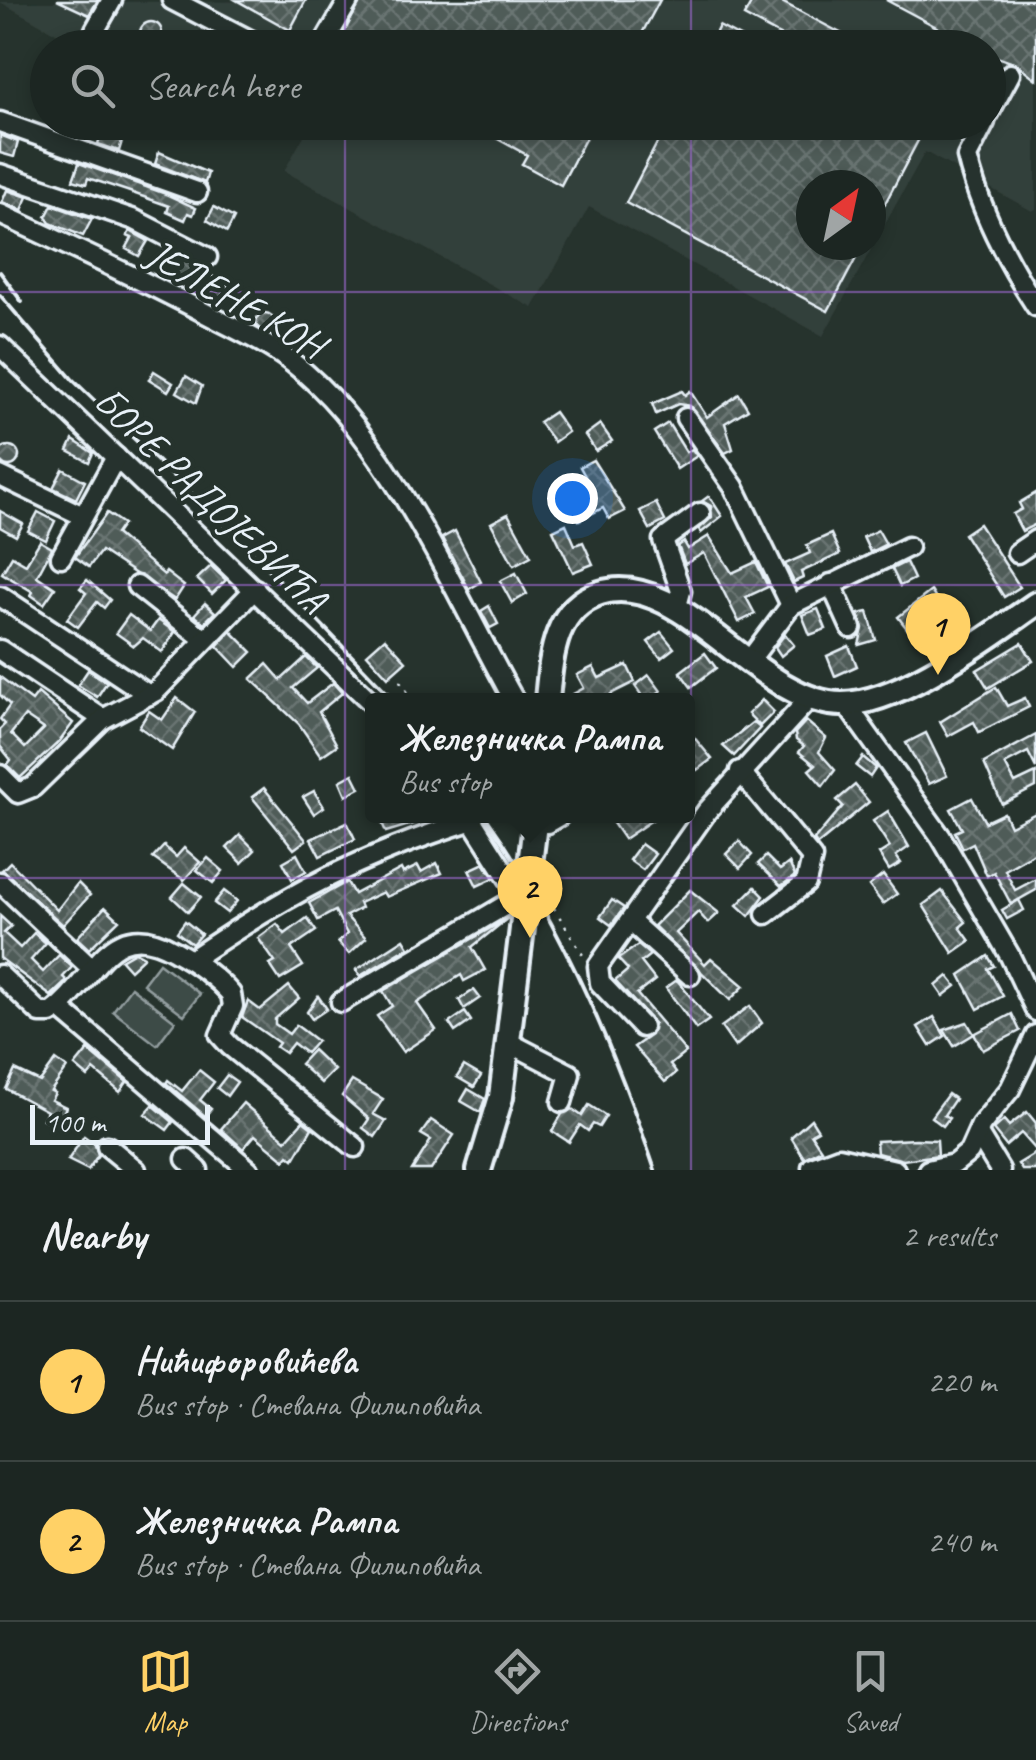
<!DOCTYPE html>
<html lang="en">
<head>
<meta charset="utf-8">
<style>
	body { margin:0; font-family:Caveat,sans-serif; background:#252e2a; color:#f1f3f6 }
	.compass { position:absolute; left:796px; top:170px; width:90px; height:90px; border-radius:50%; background:#1c2622; box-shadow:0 5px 15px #0003; rotate:33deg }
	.scale { position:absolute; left:30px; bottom:25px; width:180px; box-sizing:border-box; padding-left:10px; border:5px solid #e8f1f8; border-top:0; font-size:28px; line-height:35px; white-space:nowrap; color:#e8f1f8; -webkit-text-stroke:8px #26332d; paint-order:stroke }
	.you { position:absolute; left:572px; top:498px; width:35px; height:35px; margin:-25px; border:8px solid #fff; border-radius:50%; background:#1a73e8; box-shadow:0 0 0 15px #1a73e833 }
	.badge { display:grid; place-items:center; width:65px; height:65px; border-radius:50%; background:#ffd166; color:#111; font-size:32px; font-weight:700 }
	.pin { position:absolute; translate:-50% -82px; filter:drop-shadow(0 2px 5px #0008) }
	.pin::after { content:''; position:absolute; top:52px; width:35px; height:30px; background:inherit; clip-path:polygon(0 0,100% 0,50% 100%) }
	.popup { position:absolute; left:365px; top:693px; width:330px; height:130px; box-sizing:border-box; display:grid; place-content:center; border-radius:10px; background:#1c2622; filter:drop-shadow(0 2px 8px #0005); font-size:32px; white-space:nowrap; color:#a0a5a5 }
	.popup b { font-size:38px; color:#f1f3f6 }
	.popup::after { content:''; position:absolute; left:50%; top:100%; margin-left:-20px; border:20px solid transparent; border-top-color:#1c2622 }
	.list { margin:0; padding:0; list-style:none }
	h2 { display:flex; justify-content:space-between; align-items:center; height:130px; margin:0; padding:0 40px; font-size:42px }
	h2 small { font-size:32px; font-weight:400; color:#a0a5a5 }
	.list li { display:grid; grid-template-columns:65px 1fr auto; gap:30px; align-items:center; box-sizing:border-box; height:160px; padding:0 40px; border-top:2px solid #3a4340 }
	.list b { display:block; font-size:38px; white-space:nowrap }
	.list p { margin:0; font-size:32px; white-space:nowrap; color:#a0a5a5 }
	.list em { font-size:32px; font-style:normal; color:#a0a5a5 }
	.icon { flex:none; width:55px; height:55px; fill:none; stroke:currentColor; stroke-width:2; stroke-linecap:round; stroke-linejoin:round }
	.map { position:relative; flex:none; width:1036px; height:1170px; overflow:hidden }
	.search { position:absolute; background:#1c2622; box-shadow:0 5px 15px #0003; left:30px; right:30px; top:30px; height:110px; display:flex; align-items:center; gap:25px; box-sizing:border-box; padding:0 35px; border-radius:55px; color:#a0a5a5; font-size:38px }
	.sheet { height:450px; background:#1c2622 }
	nav { display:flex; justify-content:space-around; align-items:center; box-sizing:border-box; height:140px; border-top:2px solid #3a4340; background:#1c2622; font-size:28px; color:#a0a5a5 }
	nav a { display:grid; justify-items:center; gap:5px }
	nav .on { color:#ffd166 }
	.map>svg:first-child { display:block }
</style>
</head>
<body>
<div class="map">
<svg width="1036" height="1170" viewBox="0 0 1036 1170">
	<defs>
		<pattern id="building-cross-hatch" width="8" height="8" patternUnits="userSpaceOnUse" patternTransform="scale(2.5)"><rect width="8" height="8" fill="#505c59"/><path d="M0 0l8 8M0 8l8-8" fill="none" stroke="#697472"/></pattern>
	</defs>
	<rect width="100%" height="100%" fill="#26332d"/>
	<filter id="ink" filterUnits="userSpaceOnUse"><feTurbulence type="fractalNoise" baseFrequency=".01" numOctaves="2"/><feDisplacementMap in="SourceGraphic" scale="20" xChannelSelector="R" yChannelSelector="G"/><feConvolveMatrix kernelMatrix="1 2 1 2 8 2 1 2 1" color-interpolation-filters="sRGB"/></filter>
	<g filter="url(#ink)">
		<path fill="#333f3a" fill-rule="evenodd" d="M1036,0V209L1032,211L925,152L823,336L589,207L533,308L284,171L311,123L988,122V48H232L200,30L189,47L83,48L0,2ZM811,185H871V245H811Z"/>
		<g fill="#3e4b47" stroke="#939ea0" stroke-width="2.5">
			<polygon points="159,963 200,994 184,1015 143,984"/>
			<polygon points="131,987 175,1021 157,1045 113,1011"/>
		</g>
		<g fill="url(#building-cross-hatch)" stroke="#e8f1f8" stroke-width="2.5" fill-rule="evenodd">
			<polygon points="57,0 98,0 89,15"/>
			<polygon points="236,0 306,0 290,30"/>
			<polygon points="361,0 660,0 634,48 336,48"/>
			<polygon points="753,0 778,0 869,48 804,48 744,16"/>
			<polygon points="886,0 1036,0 1036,79 1017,64 988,54 988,48 976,48"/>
			<circle cx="151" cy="33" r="11"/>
			<polygon points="719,26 761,48 708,48"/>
			<polygon points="64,122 82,122 78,136 61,130"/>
			<polygon points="467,122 594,122 561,185 522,164 527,155"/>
			<polygon points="668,122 903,122 922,133 871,230 871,185 811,185 811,245 863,245 828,311 626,203"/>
			<polygon points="101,134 122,141 119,151 98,144"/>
			<polygon points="0,135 18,142 14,157 0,153"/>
			<polygon points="159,152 208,173 205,183 155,164"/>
			<polygon points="79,163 166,194 196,208 193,215 188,213 185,220 167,212 169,206 127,191 88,178 86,184 73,180"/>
			<polygon points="7,190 28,197 22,210 2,202"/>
			<polygon points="52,205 92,219 83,236 50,223 46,217"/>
			<polygon points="214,207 234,218 227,232 207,220"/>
			<polygon points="130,231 148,241 139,256 126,249 132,238 127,236"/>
			<polygon points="183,259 227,285 219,300 174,274"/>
			<circle cx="265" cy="322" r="9"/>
			<polygon points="154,371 173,383 168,391 149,379"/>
			<polygon points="186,376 202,386 196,403 177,392"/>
			<polygon points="682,391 685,395 690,391 707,417 739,394 748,409 725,423 733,449 725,453 690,406 678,404 656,414 652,404"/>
			<polygon points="554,412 568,432 554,442 539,422"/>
			<polygon points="668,423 686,452 692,449 697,456 677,469 654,432"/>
			<polygon points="600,424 612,441 596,451 585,435"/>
			<polygon points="73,440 93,453 89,462 68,451"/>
			<circle cx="9" cy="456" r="10"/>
			<polygon points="593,460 625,511 609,519 603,508 579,520 568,498 591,487 580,467"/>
			<polygon points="63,469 85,481 76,499 53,488"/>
			<polygon points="1036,493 1036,524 1022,531 1013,514 1022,509 1019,503"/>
			<polygon points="709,496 722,516 701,533 699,529 712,517 711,506 702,501"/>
			<polygon points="656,503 665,521 650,529 640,511"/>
			<polygon points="0,511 23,524 16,536 0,527"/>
			<polygon points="38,512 55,521 46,540 28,531"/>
			<polygon points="107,513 123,524 116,534 164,575 166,572 184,586 175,600 101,551 89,567 75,557"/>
			<polygon points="508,514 531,556 514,565 491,523"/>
			<polygon points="566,524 575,545 583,542 593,564 573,572 553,530"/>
			<polygon points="979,524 1020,587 1004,597 964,534"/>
			<polygon points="878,530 886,544 870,552 863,537"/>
			<polygon points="455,531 481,582 469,589 442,538"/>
			<polygon points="831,534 840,554 801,572 803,578 794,582 785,564 810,553 807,545"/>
			<polygon points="709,536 732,573 756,562 768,587 746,597 755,614 739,622 704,553 685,564 678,546 684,542 688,549"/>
			<polygon points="40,541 52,548 37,576 55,588 44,604 31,595 33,592 2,573 12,556 26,564"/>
			<polygon points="906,562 914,579 900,586 892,569"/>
			<polygon points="211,566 226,580 212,594 197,579"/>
			<polygon points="516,573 527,594 512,603 500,581"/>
			<polygon points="87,580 110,600 104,608 97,602 78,627 67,619 86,593 80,588"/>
			<polygon points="931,591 939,604 918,617 922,622 909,631 898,617"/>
			<polygon points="205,603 215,612 204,623 194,615"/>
			<polygon points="489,606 498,624 490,628 481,611"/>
			<polygon points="818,609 826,629 810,635 802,615"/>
			<polygon points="868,612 876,640 859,645 863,628 859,614"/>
			<polygon points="129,615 150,631 158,620 175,632 162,652 143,638 134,646 116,633"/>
			<polygon points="231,631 252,652 237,667 217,646"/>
			<polygon points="661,632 674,648 661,658 648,642"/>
			<polygon points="785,634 794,645 781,656 775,647"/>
			<polygon points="385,638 406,661 388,677 367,654"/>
			<polygon points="1022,643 1033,661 988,688 977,670"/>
			<polygon points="849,646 857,666 835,676 827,656"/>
			<polygon points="705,653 716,668 691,687 680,672"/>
			<polygon points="306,657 317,668 293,688 307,703 333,683 342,693 319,712 337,745 321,756 299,724 251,679 267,664 281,680"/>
			<polygon points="627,665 635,682 611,694 615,700 562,700 584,688 577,675 593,667 599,678"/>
			<polygon points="88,670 107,682 97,697 78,685"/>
			<polygon points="649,675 661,691 645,700 635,686"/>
			<path d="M0,677L32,701L38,693L73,723L60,741L20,778L7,765L11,760L0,746V729L5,724L0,719L10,705L0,695ZM25,716L44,729L25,748L11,734Z"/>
			<polygon points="996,687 1007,706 1025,698 1029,707 979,732 974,722 948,736 940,722"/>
			<polygon points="177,698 195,712 172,750 139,727 149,711 162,720"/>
			<polygon points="762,700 774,712 760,726 748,714"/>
			<polygon points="806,721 826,738 819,752 835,770 823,786 809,770 815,765 799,752 804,746 796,740 795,733"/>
			<polygon points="753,722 760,728 734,756 723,746"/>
			<polygon points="688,730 712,759 697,770 688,756"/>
			<polygon points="926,733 947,776 929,784 906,743"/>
			<polygon points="1036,735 1036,768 1028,752 1005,764 1015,783 1036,773 1036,787 1002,804 984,763"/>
			<polygon points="863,757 876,768 870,777 856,766"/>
			<polygon points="353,774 360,788 346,795 340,781"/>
			<polygon points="855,785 869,802 817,845 814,840 843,806 837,800"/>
			<polygon points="264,788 306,840 294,849 252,797"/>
			<polygon points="314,791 324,807 314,814 303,797"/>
			<polygon points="972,798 985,822 1004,813 1010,826 1036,813 1036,852 1005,870 1015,890 1036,879 1036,890 1011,904 994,872 987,876 973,843 963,848 955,832 962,829 951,809"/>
			<polygon points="888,811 909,847 896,856 901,863 889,870 879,854 890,847 873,821"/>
			<polygon points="379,816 439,816 386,832"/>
			<polygon points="608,816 658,816 624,839"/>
			<polygon points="347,822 355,839 320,856 311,839"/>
			<polygon points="240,835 255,850 242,863 227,848"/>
			<polygon points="739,841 752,855 740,868 726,854"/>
			<polygon points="641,844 655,854 643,870 629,860"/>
			<polygon points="164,846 176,857 184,848 200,862 184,880 153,858"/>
			<polygon points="297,854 306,871 292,879 283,862"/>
			<polygon points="766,856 780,870 789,863 795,876 781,886 758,864"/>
			<polygon points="208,858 223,871 213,883 197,870"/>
			<polygon points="10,862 57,910 78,883 90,895 63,925 2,870"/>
			<polygon points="437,863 442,873 386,897 383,892 359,903 361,908 346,916 366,938 349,954 338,942 347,934 335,911 318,920 309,903 347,882 354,894 401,869 403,873 418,866 421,872"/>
			<polygon points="484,863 494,878 477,886 469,870"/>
			<polygon points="883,875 897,894 883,904 869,886"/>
			<polygon points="184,883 201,897 188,912 172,897"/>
			<polygon points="755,887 764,896 749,916 737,905"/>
			<polygon points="690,890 719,913 708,923 698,912 676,933 705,964 711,958 744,986 730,1000 654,926"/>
			<polygon points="224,891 237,901 227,913 214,903"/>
			<polygon points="942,891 966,922 960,927 970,941 953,953 923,905"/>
			<polygon points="612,900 624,908 611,925 600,917"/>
			<polygon points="1019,900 1024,910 1007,919 1002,910"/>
			<polygon points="105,907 119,920 89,949 77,938"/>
			<polygon points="0,916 11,926 4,933 20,948 34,933 46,943 31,960 43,972 59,955 72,967 63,977 67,981 51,996 0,958"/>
			<polygon points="307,918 316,931 291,948 303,966 280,980 270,965 275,962 258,938 277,924 285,934"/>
			<polygon points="508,918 472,947 485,970 464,981 461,975 417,1003 436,1030 403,1052 377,1016 392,1006 383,991"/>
			<polygon points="185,921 201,934 192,944 177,932"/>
			<polygon points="404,939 409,947 360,976 356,970"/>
			<polygon points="638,945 650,955 641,962 655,980 637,994 686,1052 670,1065 676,1073 665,1082 634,1047 651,1035 654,1023 615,981 628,970 618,959"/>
			<polygon points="135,952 144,957 130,970 121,960"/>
			<polygon points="988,956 994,966 988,969 1003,996 978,1009 960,975"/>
			<polygon points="948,976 956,986 943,996 936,986"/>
			<polygon points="677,980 709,1020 696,1029 666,988"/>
			<polygon points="289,986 299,998 275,1019 275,1024 289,1034 296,1025 317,1041 306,1053 293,1043 285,1053 276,1047 279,1043 242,1017 248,1001 260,1010"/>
			<polygon points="474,990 480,998 464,1009 459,1000"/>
			<polygon points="318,996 327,1009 312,1019 307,1012"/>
			<polygon points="750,1006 762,1023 735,1047 721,1027"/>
			<polygon points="465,1012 471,1021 455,1032 449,1023"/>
			<polygon points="1012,1014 1020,1031 983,1050 974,1034"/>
			<polygon points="934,1017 945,1036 930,1046 918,1027"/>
			<polygon points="967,1022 974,1034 954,1046 944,1030"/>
			<polygon points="88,1050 127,1082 120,1092 94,1070 88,1077 75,1066"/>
			<polygon points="313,1050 334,1070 321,1083 300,1064"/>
			<polygon points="56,1060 67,1068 51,1091 55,1093 51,1100 66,1107 57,1126 43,1119 47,1111 6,1089 15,1070 40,1082"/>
			<polygon points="464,1066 481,1076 474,1087 457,1077"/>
			<polygon points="199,1070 214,1082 200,1100 211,1109 205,1116 166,1083 168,1080 182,1091"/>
			<polygon points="227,1075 237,1082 227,1096 217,1088"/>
			<polygon points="352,1081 383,1099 373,1114 386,1121 375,1137 363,1128 369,1119 342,1096"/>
			<polygon points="468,1089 485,1099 480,1112 461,1101"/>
			<polygon points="948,1094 955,1099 944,1115 949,1118 943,1126 931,1117"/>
			<polygon points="243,1103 286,1140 303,1121 312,1128 294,1159 289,1155 285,1160 255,1135 243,1149 221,1129"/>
			<polygon points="153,1105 173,1122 167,1130 145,1114"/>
			<polygon points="589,1105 606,1116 599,1127 593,1124 588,1131 580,1125 569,1142 552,1131 562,1114 572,1109 582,1116"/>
			<polygon points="1027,1112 1036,1123 1036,1150 1021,1133 1006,1146 993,1130 1004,1120 1009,1126"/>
			<polygon points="811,1119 818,1130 811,1134 821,1149 804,1158 791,1137"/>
			<polygon points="431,1120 454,1135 431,1170 412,1170 431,1140 421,1134"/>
			<polygon points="84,1136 95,1144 98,1155 88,1170 68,1160"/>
			<polygon points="916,1139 937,1140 938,1155 903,1160 877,1153 876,1141"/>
			<polygon points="1036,1153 1036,1170 1022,1170 1018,1164"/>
		</g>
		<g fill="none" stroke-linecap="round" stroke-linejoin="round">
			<defs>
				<g id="minor">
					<polyline points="172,0 265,48"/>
					<polyline points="95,30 112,0"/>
					<polyline points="321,48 349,0"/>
					<polyline points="988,115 1010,74"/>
					<polyline points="0,122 197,192"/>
					<path d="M985,122L967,157C980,211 1006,260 1036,306"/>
					<polyline points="0,174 135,220 207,257"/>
					<path d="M0,214C69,246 139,278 207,314C235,329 267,343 293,363C389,437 455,595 514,700"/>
					<polyline points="0,346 372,703"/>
					<polyline points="686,418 734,487 791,605"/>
					<polyline points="0,476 81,515"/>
					<polyline points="1017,553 1036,540"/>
					<polyline points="61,557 116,457"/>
					<polyline points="831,584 851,628"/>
					<polyline points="137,586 204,639"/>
					<polyline points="0,596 149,695"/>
					<polyline points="676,610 681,591 663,540 700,513"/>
					<polyline points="0,650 103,719"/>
					<polyline points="749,661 791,605 908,547"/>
					<polyline points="846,704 941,837 1010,956 1036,1011"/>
					<polyline points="740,771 812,858 806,883 766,914"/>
					<polyline points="0,775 18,793 33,787 103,719 156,691 255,589"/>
					<polyline points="469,816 509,879 526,893"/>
					<polyline points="535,823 547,823 559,816"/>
					<polyline points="0,882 92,969"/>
					<polyline points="630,921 690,975"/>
					<path d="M191,960C290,892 359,856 473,820"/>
					<path d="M0,975L40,1013H51C97,980 108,912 175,951C195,962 216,977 231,994L233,1006L220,1035L230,1046L355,1147"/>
					<polyline points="341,1002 526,893"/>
					<polyline points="59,1008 249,1170"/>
					<polyline points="642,1027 600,983 598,966 707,811 809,699"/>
					<polyline points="510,1043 570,1074 562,1102"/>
					<polyline points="978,1134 1000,1170"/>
					<polyline points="107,1146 136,1170"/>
					<polyline points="186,1159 198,1170"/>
					<polyline points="812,1167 839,1157 895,1170"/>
					<polyline points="928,1170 954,1164 969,1152 981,1125 1010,1089 1036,1035"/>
				</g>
				<g id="major">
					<path d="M547,700C551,659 553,608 600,593C681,568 758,704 842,704C900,704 988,637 1036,604"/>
					<polyline points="479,1170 501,1097 536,816"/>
				</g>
			</defs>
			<use href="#minor" stroke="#e8f1f8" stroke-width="25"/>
			<use href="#major" stroke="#e8f1f8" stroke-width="30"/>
			<g stroke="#e8f1f8" stroke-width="2.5" stroke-dasharray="2.5 8" stroke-linecap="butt">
				<polyline points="400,681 413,700"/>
				<polyline points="543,890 586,960"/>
			</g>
			<use href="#minor" stroke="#26332d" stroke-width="18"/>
			<use href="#major" stroke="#26332d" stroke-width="22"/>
			<g stroke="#e8f1f8" stroke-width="4">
				<polyline points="0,272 22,302"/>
				<polyline points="0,295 73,380 242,542 394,700"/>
				<path d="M485,816C560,921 614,1047 655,1170"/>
			</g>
		</g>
	</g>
	<path fill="none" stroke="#9c67d0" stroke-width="2.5" stroke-opacity="0.55" d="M345,0V48M691,0V48M345,122V1170M691,122V1170M0,292H1036M0,585H1036M0,878H1036"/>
	<g text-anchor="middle" stroke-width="9" stroke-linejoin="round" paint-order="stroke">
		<g font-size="40" fill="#e8f1f8" stroke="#26332d">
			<text transform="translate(236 298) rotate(30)" y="14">ЈЕЛЕНЕ КОН</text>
			<text transform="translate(211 499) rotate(44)" y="14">БОРЕ РАДОЈЕВИЋА</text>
		</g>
	</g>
</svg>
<svg class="compass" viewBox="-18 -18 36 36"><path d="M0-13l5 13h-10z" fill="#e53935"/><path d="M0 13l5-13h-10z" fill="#a0a5a5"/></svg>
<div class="scale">100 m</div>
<div class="you"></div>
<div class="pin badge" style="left:938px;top:675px">1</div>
<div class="pin badge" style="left:530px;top:938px">2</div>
<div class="popup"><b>Железничка Рампа</b>Bus stop</div>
<div class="search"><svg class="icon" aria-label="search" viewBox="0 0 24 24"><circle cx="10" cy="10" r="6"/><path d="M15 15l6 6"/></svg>Search here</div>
</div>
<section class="sheet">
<h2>Nearby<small>2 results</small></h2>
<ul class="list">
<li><span class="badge">1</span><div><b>Нићифоровићева</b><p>Bus stop · Стевана Филиповића</p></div><em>220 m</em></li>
<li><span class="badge">2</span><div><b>Железничка Рампа</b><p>Bus stop · Стевана Филиповића</p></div><em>240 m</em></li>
</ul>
</section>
<nav>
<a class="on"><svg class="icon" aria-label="map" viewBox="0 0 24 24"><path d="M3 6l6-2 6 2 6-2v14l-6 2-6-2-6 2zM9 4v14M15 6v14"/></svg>Map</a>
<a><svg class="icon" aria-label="directions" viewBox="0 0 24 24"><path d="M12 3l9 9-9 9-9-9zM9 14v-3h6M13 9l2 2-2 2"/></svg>Directions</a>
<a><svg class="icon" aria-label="saved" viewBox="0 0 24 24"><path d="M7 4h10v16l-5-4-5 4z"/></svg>Saved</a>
</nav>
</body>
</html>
